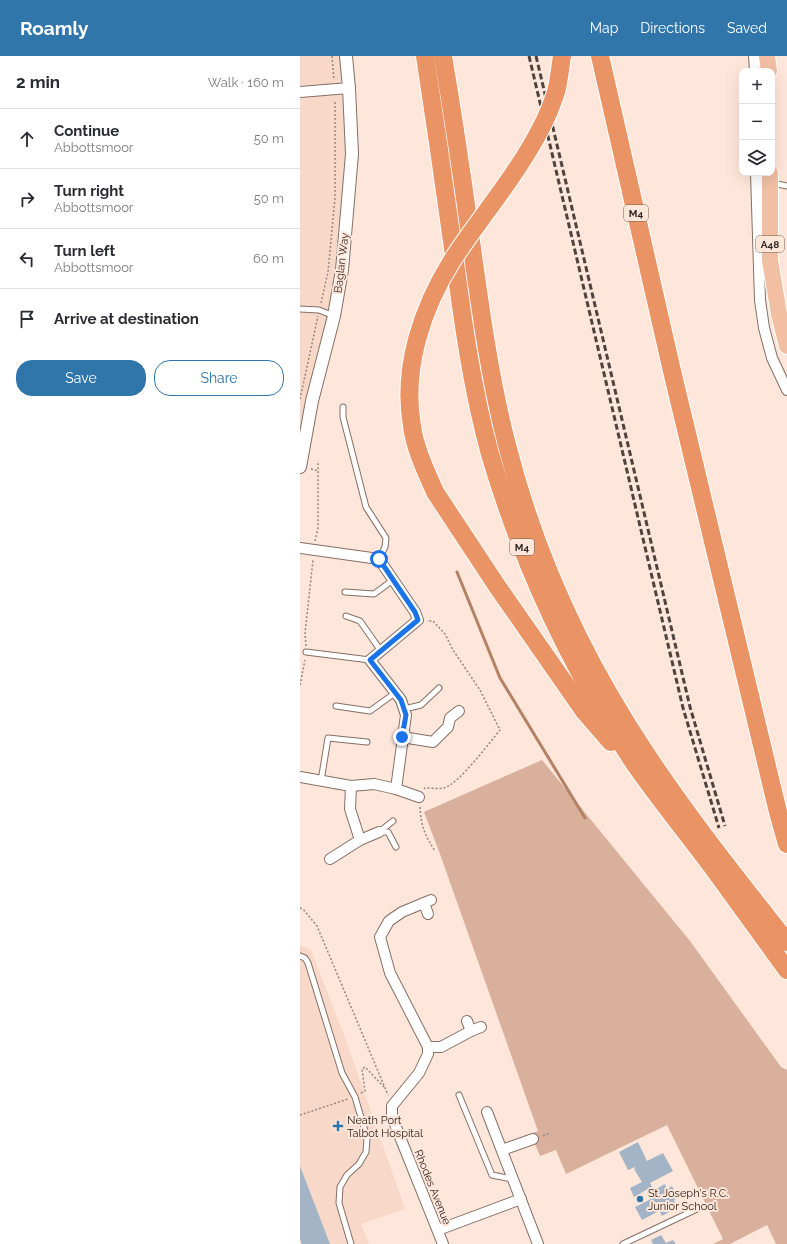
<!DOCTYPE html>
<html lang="en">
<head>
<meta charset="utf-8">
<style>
	body { margin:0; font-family:Raleway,sans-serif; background:#f7f7f7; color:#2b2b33 }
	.controls { position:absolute; right:12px; top:12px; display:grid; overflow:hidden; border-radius:8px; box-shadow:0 4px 16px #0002 }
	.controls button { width:36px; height:36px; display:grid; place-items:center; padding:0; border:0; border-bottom:1px solid #e1e1e2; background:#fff; color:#2b2b33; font:20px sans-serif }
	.stop { position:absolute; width:12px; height:12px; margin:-9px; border:3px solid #1a73e8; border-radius:50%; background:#fff }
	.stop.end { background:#1a73e8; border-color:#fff; box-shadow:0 1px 4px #0008 }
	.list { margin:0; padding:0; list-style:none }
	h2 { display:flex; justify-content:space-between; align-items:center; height:52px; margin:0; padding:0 16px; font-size:17px }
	h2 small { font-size:13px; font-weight:400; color:#7c7c81 }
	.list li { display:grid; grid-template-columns:26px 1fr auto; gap:12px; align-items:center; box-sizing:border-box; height:60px; padding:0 16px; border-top:1px solid #e1e1e2 }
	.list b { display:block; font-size:15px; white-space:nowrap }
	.list p { margin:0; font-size:13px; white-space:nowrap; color:#7c7c81 }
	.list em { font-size:13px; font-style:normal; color:#7c7c81 }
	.actions { display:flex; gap:8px; padding:12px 16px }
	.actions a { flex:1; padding:9px 0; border:1px solid #3176ab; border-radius:16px; text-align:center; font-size:14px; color:#3176ab }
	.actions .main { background:#3176ab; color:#fff }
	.icon { flex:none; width:22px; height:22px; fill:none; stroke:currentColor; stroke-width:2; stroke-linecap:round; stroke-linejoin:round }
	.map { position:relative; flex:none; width:487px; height:1188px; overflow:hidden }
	header { display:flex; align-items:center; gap:24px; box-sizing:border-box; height:56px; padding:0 20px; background:#3176ab; color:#fff }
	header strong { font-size:19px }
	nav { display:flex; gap:22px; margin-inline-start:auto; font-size:14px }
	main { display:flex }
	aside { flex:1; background:#fff }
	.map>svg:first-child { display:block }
</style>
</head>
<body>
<header>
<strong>Roamly</strong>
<nav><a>Map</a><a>Directions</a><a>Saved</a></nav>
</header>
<main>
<aside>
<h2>2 min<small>Walk · 160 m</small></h2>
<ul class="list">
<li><svg class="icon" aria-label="ahead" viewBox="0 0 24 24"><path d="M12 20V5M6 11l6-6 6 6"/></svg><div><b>Continue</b><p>Abbottsmoor</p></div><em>50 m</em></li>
<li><svg class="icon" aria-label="right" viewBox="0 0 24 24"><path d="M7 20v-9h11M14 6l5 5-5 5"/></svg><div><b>Turn right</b><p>Abbottsmoor</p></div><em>50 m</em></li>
<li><svg class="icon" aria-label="left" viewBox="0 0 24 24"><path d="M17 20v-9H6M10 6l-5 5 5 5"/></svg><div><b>Turn left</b><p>Abbottsmoor</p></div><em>60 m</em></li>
<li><svg class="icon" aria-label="arrive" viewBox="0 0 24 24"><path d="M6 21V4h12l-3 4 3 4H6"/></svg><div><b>Arrive at destination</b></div></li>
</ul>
<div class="actions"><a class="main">Save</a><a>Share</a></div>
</aside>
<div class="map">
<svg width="487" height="1188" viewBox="0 0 487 1188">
	<rect width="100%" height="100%" fill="#fee6da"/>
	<g fill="#f8d9c9">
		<polygon points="0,0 46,0 49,32 42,214 0,411"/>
		<polygon points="0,889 11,894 47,987 105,1153 61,1168 69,1188 0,1188"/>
	</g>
	<polygon fill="#d9b09c" points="242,704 390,885 481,1011 487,1014 487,1188 476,1188 467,1169 430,1188 413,1188 423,1183 367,1069 266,1118 256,1094 240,1100 231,1078 238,1075 140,798 124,756"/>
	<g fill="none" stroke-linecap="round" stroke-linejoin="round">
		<polyline stroke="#b38166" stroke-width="3" points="157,516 200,622 285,762"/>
	</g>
	<g fill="#a2b4c5">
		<polygon points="338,1086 347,1105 363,1097 373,1115 350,1127 354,1134 365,1128 367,1133 372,1130 378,1142 374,1144 376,1148 375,1149 376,1152 362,1160 359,1155 342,1164 335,1151 353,1142 348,1133 334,1141 330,1132 342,1126 334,1113 335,1113 335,1111 328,1114 319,1096"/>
		<polygon points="0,1110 30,1188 2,1188 0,1183"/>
		<polygon points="361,1179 366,1187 373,1184 376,1188 353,1188 351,1184"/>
	</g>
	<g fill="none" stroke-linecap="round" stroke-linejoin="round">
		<defs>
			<g id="service">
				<polyline points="473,127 487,130"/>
				<polyline points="0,253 19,254 34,260"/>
				<polyline points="43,351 43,361 66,451 86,482 85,491 79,503"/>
				<polyline points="45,536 74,538 93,524"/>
				<polyline points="46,560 60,565 81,595"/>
				<polyline points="6,596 70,604"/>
				<polyline points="36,650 70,655 95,637"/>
				<polyline points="104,653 121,649 139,632"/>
				<polyline points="21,725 28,682 67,686"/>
				<polyline points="93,765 79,776 88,776 96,791"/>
				<polyline points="0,900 5,902 8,907 42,1017 55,1041 67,1082 66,1096 59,1108 47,1119 40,1131 39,1147 51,1188"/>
				<polyline points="159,1039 192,1119 212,1123"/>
				<polyline points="323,1188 399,1152"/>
			</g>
			<g id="minor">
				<polyline points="454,0 455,15"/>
				<polyline points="0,36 49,32"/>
				<polyline points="456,117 460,244 464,272 472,302 487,334"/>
				<polyline points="0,492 79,503 115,556 118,564 70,604 101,644 106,659 96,733 74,728 51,730 0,721"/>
				<polyline points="102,681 133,686 148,671 150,662 159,655"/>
				<polyline points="51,730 50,753 60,784"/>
				<polyline points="96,733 119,741"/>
				<polyline points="30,803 60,784 79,776"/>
				<polyline points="131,844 102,856 89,865 80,881 90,917 128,991 128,998 119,1017 92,1050 92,1061 143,1188"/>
				<polyline points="124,847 128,858"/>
				<polyline points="167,965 171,975"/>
				<polyline points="128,991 141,991 171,975 181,971"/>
				<polyline points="187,1056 238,1188"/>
				<polyline points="202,1094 233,1083"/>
				<polyline points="138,1174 221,1143"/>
			</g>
			<polyline id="tertiary" points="0,411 12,345 34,260 42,214 52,98 49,32 46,0"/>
			<g id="primary">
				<polyline points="467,0 469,15"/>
				<polyline points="470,117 470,204 479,258 487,290"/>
			</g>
			<g id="motorway">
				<path d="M125,0C135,66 145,133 154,199C163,266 172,333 190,398C222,507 271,612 334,707C359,743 387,777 413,812C438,846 462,880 487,914"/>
				<path d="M143,0C153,59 162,119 170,178C180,249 189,320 207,389C235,499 284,605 347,699C390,764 439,825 487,886"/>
				<polyline points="300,0 372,315 478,756 487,788"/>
				<polyline points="135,436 197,530 284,655 311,686"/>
			</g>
		</defs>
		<use href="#service" stroke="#846f65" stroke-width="7"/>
		<use href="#minor" stroke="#846f65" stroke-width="12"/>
		<use href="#tertiary" stroke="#846f65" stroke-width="14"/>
		<use href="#primary" stroke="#fff" stroke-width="18"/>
		<use href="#motorway" stroke="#fff" stroke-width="20"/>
		<g stroke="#96857d" stroke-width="1.5" stroke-dasharray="2 2" stroke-linecap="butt">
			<polyline points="32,0 34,24"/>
			<polyline points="21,247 28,216 35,142 35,44"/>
			<polyline points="0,343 18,260"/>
			<polyline points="11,413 19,415"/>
			<polyline points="15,485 18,472 18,405"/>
			<polyline points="6,590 5,577 13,504"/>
			<polyline points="0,629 5,604"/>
			<path d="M124,733L125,732C131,732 139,733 144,732C159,728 190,686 200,674L180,634L153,594L145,578L133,565H127"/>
			<path d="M120,751C121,771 125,779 135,795"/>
			<polyline points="0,852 3,853 17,870 88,1039"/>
			<polyline points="61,1037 65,1035 62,1013 65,1011 84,1031"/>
			<polyline points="0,1059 48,1043"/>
			<polyline points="243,1080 250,1077"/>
		</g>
		<use href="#service" stroke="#fff" stroke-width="5"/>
		<use href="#minor" stroke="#fff" stroke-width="10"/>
		<use href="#tertiary" stroke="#fff" stroke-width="12"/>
		<use href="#primary" stroke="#f2bfa3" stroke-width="16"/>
		<use href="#motorway" stroke="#ea9466" stroke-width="18"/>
		<g stroke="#4f443d" stroke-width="3" stroke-dasharray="6 3" stroke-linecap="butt">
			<polyline points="229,0 383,652 419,772"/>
			<polyline points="236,0 390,651 425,770"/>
		</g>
		<defs>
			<path id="motorway-bridge" d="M135,436C126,415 115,393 112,370C102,312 122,252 153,203C182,159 217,119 241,72C247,61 252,48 256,36C259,25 260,12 262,0"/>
		</defs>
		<use href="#motorway-bridge" stroke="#fff" stroke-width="20" stroke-linecap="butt"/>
		<use href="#motorway-bridge" stroke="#ea9466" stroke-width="18"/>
	</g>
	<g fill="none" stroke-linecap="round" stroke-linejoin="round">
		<polyline stroke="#1a73e8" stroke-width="5" points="79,503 115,556 118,564 70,604 101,644 106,659 102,681"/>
	</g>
	<g fill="#3176ab" stroke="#fee6da" stroke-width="1.5">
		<path d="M36 1064h4v4h4v4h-4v4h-4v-4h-4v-4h4z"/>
		<circle cx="340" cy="1143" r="4"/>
	</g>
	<g text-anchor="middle" stroke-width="4" stroke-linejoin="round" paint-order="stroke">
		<g fill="#fee6da" stroke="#6d6058" stroke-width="1">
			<rect x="324" y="149" width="24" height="16" rx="3"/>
			<rect x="456" y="180" width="28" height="16" rx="3"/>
			<rect x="210" y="483" width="24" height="16" rx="3"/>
		</g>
		<g font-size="10" font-weight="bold" fill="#2f2621">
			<text x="336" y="161">M4</text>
			<text x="470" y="192">A48</text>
			<text x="222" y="495">M4</text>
		</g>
		<g font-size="11" fill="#2f2621" stroke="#fee6da">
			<text transform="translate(41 207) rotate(-83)" y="4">Baglan Way</text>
			<text transform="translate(133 1131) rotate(68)" y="4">Rhodes Avenue</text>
		</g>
		<g font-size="11" fill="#2f2621" stroke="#fee6da" text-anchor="start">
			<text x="47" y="1068">Neath Port<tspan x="47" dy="13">Talbot Hospital</tspan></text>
			<text x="348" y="1141">St. Joseph's R.C.<tspan x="348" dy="13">Junior School</tspan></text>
		</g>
	</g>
</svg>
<div class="controls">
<button>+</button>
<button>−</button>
<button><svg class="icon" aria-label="layers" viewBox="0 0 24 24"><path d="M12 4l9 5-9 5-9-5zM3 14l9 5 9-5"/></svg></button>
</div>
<div class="stop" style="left:79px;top:503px"></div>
<div class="stop end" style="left:102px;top:681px"></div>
</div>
</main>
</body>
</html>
